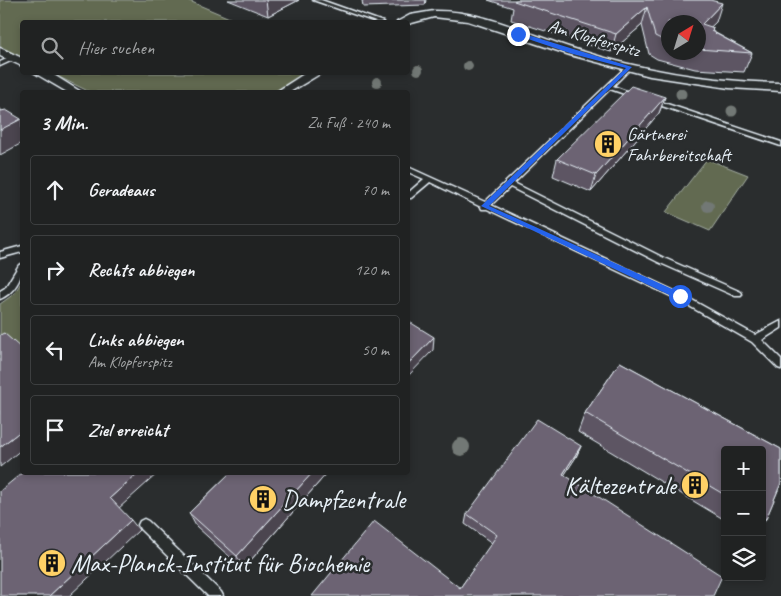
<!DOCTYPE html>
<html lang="de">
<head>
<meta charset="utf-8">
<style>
	body { margin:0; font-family:Caveat,sans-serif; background:#282a2a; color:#f1f3f6 }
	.controls { position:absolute; right:15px; bottom:15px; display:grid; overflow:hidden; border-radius:5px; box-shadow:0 2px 8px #0003 }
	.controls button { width:45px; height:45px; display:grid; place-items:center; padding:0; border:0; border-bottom:1px solid #3d3f40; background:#202222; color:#f1f3f6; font:25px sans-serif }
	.compass { position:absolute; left:661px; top:15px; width:45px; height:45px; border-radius:50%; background:#202222; box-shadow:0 2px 8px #0003; rotate:38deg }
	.stop { position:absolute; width:15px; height:15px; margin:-11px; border:4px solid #2563eb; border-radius:50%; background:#fff }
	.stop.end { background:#2563eb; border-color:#fff; box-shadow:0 1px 5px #0008 }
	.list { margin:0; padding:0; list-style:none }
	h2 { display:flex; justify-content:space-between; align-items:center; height:65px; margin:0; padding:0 20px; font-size:21px }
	h2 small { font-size:16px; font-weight:400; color:#a2a4a5 }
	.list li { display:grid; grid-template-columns:32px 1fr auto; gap:15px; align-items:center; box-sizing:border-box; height:70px; margin:0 10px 10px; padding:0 10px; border:1px solid #3d3f40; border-radius:5px }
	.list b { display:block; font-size:19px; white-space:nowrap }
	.list p { margin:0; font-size:16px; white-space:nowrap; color:#a2a4a5 }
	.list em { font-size:16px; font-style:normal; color:#a2a4a5 }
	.icon { flex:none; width:28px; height:28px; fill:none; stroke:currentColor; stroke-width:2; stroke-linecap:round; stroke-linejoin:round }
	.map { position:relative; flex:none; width:781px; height:596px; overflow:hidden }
	.search { position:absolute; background:#202222; box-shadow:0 2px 8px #0003; left:20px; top:20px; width:390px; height:55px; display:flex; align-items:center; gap:12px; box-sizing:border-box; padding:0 18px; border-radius:5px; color:#a2a4a5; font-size:19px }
	.panel { position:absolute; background:#202222; box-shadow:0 2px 8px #0003; left:20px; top:90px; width:390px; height:385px; border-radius:5px }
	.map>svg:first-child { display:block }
</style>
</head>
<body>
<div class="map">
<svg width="781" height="596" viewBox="0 0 781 596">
	<rect width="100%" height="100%" fill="#2a2d2e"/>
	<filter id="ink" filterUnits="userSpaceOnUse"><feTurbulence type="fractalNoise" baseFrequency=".02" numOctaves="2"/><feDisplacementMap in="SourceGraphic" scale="10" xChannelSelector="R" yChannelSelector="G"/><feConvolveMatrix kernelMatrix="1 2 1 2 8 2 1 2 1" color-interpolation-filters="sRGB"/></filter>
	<g filter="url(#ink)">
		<g fill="#626b51" stroke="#a5aea4">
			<polygon points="0,0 187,0 239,22 22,22 22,58 0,46"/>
			<polygon points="51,73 310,73 276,92 90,92"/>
			<polygon points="707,159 748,175 710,231 666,212"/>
			<polygon points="22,281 22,354 0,354 0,304 14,294"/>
		</g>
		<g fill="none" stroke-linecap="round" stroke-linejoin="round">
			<defs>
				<g id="service">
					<polygon points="313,0 321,0 383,22 376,22"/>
					<polygon points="13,56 15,57 15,59 0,66 0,62"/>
					<polygon points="627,66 632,67 613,86 637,95 637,97 633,97 610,89 514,183 664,258 741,292 742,294 741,296 735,296 658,262 510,187 491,205 683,295 755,335 781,321 781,328 762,340 781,359 781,369 778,368 752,342 677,299 487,209 482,209 481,207 430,182 411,198 408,198 408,193 424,179 408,172 408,167 485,202"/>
					<polygon points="652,99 781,142 781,146 650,102 649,101"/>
					<polygon points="22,246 22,252 0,258 0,252"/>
					<path d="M22,264C24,277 13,294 0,299V291L5,288L19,265Z"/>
					<polygon points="144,519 148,521 221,592 223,596 208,596 140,529 138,525 140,521"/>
				</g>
				<g id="minor">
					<path d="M434,11C485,10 531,36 578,50C644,71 712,82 781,83V91L729,88L650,76L570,55L468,21L434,17L408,24L397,22L410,15Z"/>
					<polygon points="0,48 22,58 22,66 0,56"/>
					<polygon points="33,72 49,72 81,92 67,92"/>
					<polygon points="307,72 323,72 290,92 276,92"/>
				</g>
			</defs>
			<use href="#service" stroke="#e8f1f8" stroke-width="3"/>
			<use href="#minor" stroke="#e8f1f8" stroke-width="3"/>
			<use href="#service" fill="#2a2d2e" fill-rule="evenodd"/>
			<use href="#minor" fill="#2a2d2e" fill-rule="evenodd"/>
		</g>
		<g fill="#727874">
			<circle cx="468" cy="66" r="5"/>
			<circle cx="418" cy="70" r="5"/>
			<circle cx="377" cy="82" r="5"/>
			<circle cx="681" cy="94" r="5.5"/>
			<circle cx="732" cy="111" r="5.5"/>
			<circle cx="708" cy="206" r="6"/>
			<circle cx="461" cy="447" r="9"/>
		</g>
		<g fill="#5d5563" stroke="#e8f1f8" fill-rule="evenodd">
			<polygon points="228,0 299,0 268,16"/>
			<polygon points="362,0 426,0 425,5 363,7"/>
			<path d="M488,0H710L716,22L710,27L712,31L752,53L744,72L695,69L657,59L649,54L642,25L611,52L511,20L513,8ZM668,22H698V52H668Z"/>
			<polygon points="665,97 659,113 591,192 553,176 557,159"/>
			<polygon points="620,362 781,449 781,483 766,519 762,523 762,450 725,450 725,520 578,432 585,413"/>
			<polygon points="581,446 576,457 564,475 460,588 492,543 465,524 467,514"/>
			<polygon points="231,472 328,472 243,569 196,526 189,513"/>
		</g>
		<g fill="#4c4550" stroke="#e8f1f8">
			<polygon points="266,0 299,0 268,16"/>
			<polygon points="722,3 716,22 698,39 702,24"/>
			<polygon points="647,7 642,25 611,52 616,34"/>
			<polygon points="665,97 659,113 591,192 596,175"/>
			<polygon points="0,108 9,125 21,119 22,121 22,143 0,155"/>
			<polygon points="434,337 433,350 408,376 408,364"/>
			<polygon points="22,430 22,449 0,467 0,447"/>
			<polygon points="581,446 576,457 558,485 563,474"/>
			<polygon points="139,472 159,472 118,509 110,498"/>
			<polygon points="313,472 328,472 243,569 237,556"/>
			<polygon points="131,520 139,530 69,596 49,596"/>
		</g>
		<g fill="#6c6373" stroke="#e8f1f8">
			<polygon points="516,0 710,0 722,3 702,24 714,28 711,31 752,53 698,49 698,22 668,22 668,42 663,40 655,36 647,7 616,34 514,1"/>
			<polygon points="631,86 665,97 596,175 557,159"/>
			<polygon points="0,110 1,111 6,110 21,119 0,130"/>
			<polygon points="408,321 434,337 408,364"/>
			<polygon points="4,333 22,349 22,430 0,447 0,335"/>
			<polygon points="620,362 781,449 781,483 766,519 762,517 762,450 725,450 725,495 585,413"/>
			<polygon points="537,419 581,446 563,474 722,576 713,596 312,596 374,521 460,588 497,535 467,514"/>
			<polygon points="23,472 139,472 110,498 131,520 49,596 0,596 0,491"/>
			<polygon points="231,472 313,472 237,556 189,513"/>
		</g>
	</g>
	<polygon fill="#2563eb" points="518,32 632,67 489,206 683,294 683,299 678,299 481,206 626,68 573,54 516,35"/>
	<defs>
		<symbol id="building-disc" viewBox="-11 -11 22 22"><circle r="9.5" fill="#ffd166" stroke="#2a2d2e"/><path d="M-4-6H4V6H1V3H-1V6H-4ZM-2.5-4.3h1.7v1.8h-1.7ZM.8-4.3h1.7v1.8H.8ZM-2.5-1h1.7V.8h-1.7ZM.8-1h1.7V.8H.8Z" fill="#111"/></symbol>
	</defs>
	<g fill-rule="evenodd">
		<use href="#building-disc" x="592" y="128" width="32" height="32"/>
		<use href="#building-disc" x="679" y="469" width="32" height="32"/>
		<use href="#building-disc" x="247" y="483" width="32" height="32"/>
		<use href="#building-disc" x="36" y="547" width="32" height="32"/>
	</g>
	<g text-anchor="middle" stroke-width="5" stroke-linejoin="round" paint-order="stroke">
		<g font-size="18" fill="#e8f1f8" stroke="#2a2d2e">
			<text transform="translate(594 38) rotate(16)" y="6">Am Klopferspitz</text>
		</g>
		<g font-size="18" fill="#e8f1f8" stroke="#2a2d2e" text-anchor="start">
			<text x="627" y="140">Gärtnerei<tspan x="627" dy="21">Fahrbereitschaft</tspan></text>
		</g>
		<g font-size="25" fill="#e8f1f8" stroke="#2a2d2e" text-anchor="start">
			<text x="676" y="494" text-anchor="end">Kältezentrale</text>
			<text x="282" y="508">Dampfzentrale</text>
			<text x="71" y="572">Max-Planck-Institut für Biochemie</text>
		</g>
	</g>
</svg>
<div class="controls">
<button>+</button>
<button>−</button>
<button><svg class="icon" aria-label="layers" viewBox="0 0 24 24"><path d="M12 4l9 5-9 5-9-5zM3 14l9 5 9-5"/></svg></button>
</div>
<svg class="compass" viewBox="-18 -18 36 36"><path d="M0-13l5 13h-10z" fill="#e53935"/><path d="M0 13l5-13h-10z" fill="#a2a4a5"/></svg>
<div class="stop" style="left:680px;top:296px"></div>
<div class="stop end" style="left:518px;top:34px"></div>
<div class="search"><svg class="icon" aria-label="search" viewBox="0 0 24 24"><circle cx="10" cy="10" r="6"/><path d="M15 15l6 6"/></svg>Hier suchen</div>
<section class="panel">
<h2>3 Min.<small>Zu Fuß · 240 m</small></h2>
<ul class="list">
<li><svg class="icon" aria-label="ahead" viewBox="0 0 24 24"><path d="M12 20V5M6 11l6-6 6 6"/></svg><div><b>Geradeaus</b></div><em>70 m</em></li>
<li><svg class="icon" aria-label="right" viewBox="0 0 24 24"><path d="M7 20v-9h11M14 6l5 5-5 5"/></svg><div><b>Rechts abbiegen</b></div><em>120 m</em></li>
<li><svg class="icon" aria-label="left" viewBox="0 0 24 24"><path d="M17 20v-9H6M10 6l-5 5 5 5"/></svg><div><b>Links abbiegen</b><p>Am Klopferspitz</p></div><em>50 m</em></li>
<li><svg class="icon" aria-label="arrive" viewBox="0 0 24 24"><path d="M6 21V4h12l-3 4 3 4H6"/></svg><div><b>Ziel erreicht</b></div></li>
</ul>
</section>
</div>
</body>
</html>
